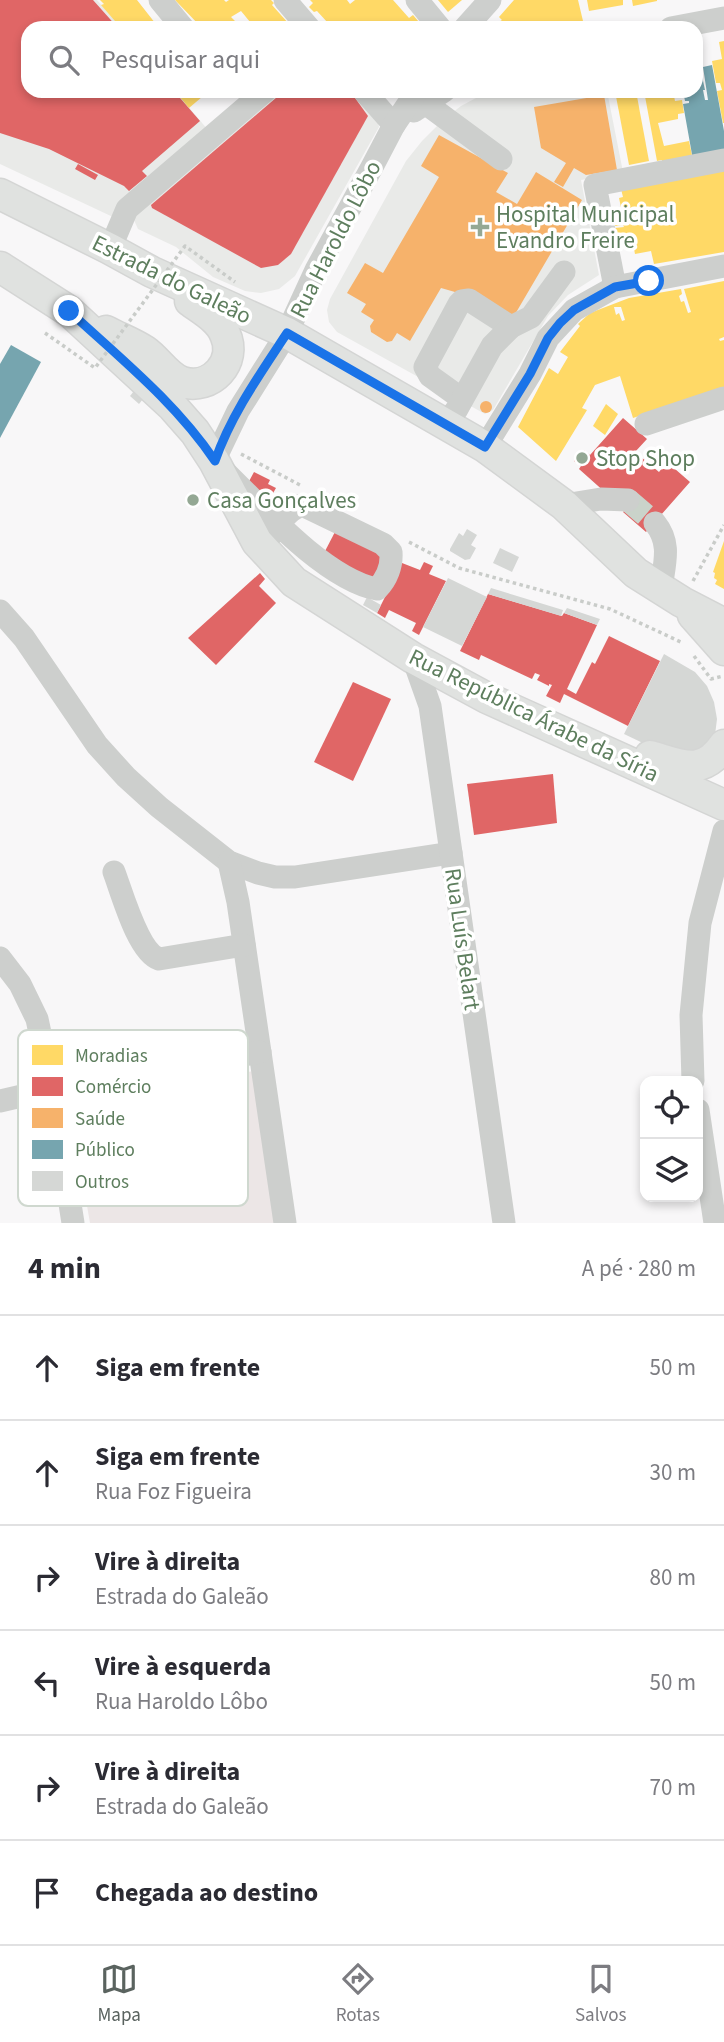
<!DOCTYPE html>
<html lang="pt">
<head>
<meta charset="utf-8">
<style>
	body { margin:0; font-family:"Source Sans 3",sans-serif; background:#f2f2f3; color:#2b2b33 }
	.controls { position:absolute; right:21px; bottom:21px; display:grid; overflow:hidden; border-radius:14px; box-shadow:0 4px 10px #0003 }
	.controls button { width:63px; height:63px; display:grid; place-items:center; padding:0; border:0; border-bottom:2px solid #e1e1e2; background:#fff; color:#2b2b33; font:35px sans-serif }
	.stop { position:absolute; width:21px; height:21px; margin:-16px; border:5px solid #1a73e8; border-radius:50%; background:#fff }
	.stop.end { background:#1a73e8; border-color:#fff; box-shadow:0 2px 7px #0008 }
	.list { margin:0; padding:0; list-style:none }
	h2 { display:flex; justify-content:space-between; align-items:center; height:91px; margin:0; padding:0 28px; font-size:30px }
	h2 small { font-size:23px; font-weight:400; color:#7c7c81 }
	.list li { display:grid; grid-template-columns:46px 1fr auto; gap:21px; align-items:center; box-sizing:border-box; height:105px; padding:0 28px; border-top:2px solid #e1e1e2 }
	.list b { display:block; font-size:26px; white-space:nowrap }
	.list p { margin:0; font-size:23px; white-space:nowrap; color:#7c7c81 }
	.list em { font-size:23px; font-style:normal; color:#7c7c81 }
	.icon { flex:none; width:38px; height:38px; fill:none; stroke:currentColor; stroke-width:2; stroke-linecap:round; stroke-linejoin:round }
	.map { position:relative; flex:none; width:724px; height:1223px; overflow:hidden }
	.search { position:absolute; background:#fff; box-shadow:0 4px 10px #0003; left:21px; right:21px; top:21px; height:77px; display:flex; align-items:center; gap:18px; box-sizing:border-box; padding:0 24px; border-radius:21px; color:#7c7c81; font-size:26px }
	.sheet { height:721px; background:#fff }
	nav { display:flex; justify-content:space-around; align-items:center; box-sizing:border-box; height:98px; border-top:2px solid #e1e1e2; background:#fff; font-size:19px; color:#7c7c81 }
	nav a { display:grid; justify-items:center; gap:4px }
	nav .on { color:#5a635f }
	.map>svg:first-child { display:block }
</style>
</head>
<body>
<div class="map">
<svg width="724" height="1223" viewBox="0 0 724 1223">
	<rect width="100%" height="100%" fill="#f8f7f8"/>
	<g fill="#e9eae8">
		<polygon points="0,0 97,0 121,28 28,28 28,91 175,91 208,130 113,217 0,164"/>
		<polygon points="278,91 355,91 378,121 379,127 295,276 279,289 261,293 245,291 213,277 176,247 138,229 134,220 135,214"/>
		<polygon points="489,91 607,91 623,172 581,180 599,275 568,295 548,316 493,410 485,414 337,332 329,322 327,310 330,299 406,161 422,141 444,119 461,106"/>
	</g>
	<polygon fill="#ece6e6" points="254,1071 279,1223 90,1223 69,1101"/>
	<g fill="#ffd966" fill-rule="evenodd">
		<polygon points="100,0 137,0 159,28 121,28 101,5 104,4"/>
		<polygon points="175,0 224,0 226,2 229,0 271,0 274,3 272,5 289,24 292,22 297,28 255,28 241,11 231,17 242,28 202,28"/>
		<polygon points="310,0 347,0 350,4 355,0 393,0 409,18 413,15 424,28 327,28 325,26 328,23 317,11 314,12 309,7 313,3"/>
		<polygon points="438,0 462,0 448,12"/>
		<polygon points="514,0 578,0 583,21 567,24 568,27 561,28 558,26 489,28 502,20 499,17"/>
		<polygon points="587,0 623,0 623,5 589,11"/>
		<polygon points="632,0 657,0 657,1 633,6"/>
		<polygon points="724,41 724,123 723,123 717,91 722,90 720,83 716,83 712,61 722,59 719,42"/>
		<polygon points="175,91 209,91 189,108"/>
		<polygon points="615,91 636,91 649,161 629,165"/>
		<polygon points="644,91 673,91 675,101 682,100 684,113 678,114 678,119 658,123 664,146 689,141 693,160 662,165 662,160 657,161"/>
		<polygon points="724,164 724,252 654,264 651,251 635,254 632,239 617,241 615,228 624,227 623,225 615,226 612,214 622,212 619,198 623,197 620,185"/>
		<path d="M724,281V337L719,339L720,341L724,340V388L633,418L620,376L595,385L582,408L587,410L556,461L518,427L549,368L558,374L568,357L560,352L580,326L578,324L590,313L629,298L681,289L682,294L679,296L681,302L684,301L688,313L691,312L684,289ZM614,307H621L625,320L622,321L619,313L616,315Z"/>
		<polygon points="606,404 618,414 605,435 593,426"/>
		<polygon points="724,541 724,589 715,584 717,580 714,578 715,573 713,572"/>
	</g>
	<g fill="#e06666">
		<polygon points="0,0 93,0 118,28 28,28 28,91 174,91 200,121 142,171 147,176 129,191 124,186 49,149 0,133"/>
		<polygon points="284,91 350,91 368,116 291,254 278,265 261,268 152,208 151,205"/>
		<polygon points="78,164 98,175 95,180 75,169"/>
		<polygon points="623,418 647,439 635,452 659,472 667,462 690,482 646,532 623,512 625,510 579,469 581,466 574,461 584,450 590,455"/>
		<polygon points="254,472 270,480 268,484 276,488 272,495 264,491 261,496 247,485"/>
		<polygon points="337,528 385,550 373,584 322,557"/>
		<polygon points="424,562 433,566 429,574 446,581 419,635 412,631 416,623 389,610 385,618 377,613 402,563 420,570"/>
		<polygon points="260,573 265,579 259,586 276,603 216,665 188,638"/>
		<polygon points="488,594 562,616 564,613 597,625 567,689 576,694 592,662 595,664 609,636 660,661 628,726 564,694 560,703 546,696 552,685 549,684 549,686 537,680 540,675 535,673 532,679 481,655 479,660 460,651"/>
		<polygon points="353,682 391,699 353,781 314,762"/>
		<polygon points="553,774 557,823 474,835 467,784"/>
	</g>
	<g fill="#f6b26b">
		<polygon points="604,95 617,170 586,175 574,168 563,187 554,182 566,163 541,148 534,107"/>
		<polygon points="439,135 508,173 496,192 517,204 536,172 582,200 514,316 469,289 455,292 441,288 410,341 397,333 392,341 387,342 371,332 370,326 374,320 361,312 366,304 347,293 365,263 383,273 428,196 439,177 421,166"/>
		<circle cx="486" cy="407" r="6"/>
	</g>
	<g fill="#76a5af">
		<polygon points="712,65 724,131 724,154 693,160 683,104 689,103 689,101 685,101 683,91 696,91 696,68 700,67 705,90 703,90 705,100 708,100 703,67"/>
		<polygon points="11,345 41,362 0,438 0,364"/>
	</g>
	<g fill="#d5d7d5">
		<polygon points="134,391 143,399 139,404 130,396"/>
		<polygon points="467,529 477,535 471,545 476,548 470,559 465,560 450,551 450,549 459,533 463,536"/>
		<polygon points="500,548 519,557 512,572 493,563"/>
		<polygon points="448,578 487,597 462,646 423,627"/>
		<polygon points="491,588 563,610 561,616 488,594"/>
		<polygon points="367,597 381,605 377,613 363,605"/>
		<polygon points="567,608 600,619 597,625 564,613"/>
		<polygon points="664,654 695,672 707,686 714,702 717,719 715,735 689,765 624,734"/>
	</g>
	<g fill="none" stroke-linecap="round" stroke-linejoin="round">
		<polyline stroke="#cad3ca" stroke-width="23" stroke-dasharray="23 11" stroke-linecap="butt" points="628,500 655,523"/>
		<defs>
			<g id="major">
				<polyline points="0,194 110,249 152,272 287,333 485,447 564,505 636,573 682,602 724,624"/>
				<polyline points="0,267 69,311 173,407 195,432 214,461 257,542 294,582 413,658 487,698 724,805"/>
				<path d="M106,331C119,338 133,343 145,351C158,360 167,377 182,382C211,391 238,362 225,334C219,319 202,310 190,301"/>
				<polyline points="693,615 724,650"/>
				<path d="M650,756C682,765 702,777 724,745"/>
			</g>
		</defs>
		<use href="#major" stroke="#d4d5d4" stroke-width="33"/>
		<g stroke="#c9ccc9" stroke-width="3.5" stroke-dasharray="3.5 3.5" stroke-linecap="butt">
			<polyline points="241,454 300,485"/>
			<polyline points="409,542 459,568 610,609 683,643"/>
			<polyline points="693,581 724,525"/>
			<polyline points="694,656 711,679 723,676"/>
		</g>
		<g stroke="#cdcfcd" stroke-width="23">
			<polyline points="160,0 183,28"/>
			<polyline points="285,0 309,28"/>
			<polyline points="417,0 440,28"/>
			<polyline points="465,28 490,0"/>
			<polyline points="671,28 724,18"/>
			<polyline points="364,91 394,125"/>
			<polyline points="425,103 501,159"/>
			<polyline points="414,111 444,91"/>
			<polyline points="110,249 127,209 265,91"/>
			<polyline points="615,287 595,185 724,160"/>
			<polyline points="462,399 430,376 425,367 459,304 462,301 469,300 511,327"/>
			<polyline points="646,424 724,398"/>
			<polyline points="445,425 457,409 492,346 511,327 531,317 564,272"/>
			<polyline points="485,447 530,374 548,338 574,310 615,287 724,266"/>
			<polyline points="564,505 601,499 628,500"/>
			<path d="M655,523C672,544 664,564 661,589"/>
			<path d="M262,548C273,533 284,511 302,505L383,544L391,552C392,565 387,579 377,589C323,579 255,500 214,461L238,411L287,333L316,270L372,167L394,125L417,91"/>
			<polyline points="0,611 24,638 97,745 126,777 159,807 229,862 258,873 275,877 295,877 451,853"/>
			<polyline points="413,658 430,706 504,1223"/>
			<polyline points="229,862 238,902 285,1223"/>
			<path d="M114,872C122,893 138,952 159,959L244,945"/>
			<polyline points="0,958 20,984 37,1019 52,1089 73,1223"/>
			<polyline points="693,1081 691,1015 700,923 724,831"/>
			<polyline points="0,1101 52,1089 260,1052"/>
			<polyline points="698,1110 715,1223"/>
		</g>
		<use href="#major" stroke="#e0e2e0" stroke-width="30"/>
		<polyline stroke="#c9ccc9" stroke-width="3.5" stroke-dasharray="3.5 3.5" stroke-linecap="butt" points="45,333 95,368 185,246 235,282"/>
	</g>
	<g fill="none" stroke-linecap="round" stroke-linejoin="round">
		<path stroke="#1a73e8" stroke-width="9" d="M69,311C121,359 175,402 215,461C231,415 260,374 287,333L485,447L530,374L548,338L560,323L574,310L615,287L649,281"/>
	</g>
	<g fill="#94a894" stroke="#fff" stroke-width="2.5">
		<path d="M476.5 216.5h7v7h7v7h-7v7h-7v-7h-7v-7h7z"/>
		<circle cx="582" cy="458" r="7"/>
		<circle cx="193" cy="500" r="7"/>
	</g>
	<g text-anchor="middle" stroke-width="7" stroke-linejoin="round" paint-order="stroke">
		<g font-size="23" fill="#5e7e5e" stroke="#fff" text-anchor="start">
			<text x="496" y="222">Hospital Municipal<tspan x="496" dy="26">Evandro Freire</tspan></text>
			<text x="596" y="466">Stop Shop</text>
			<text x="207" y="508">Casa Gonçalves</text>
		</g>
		<g font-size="23" fill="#5e7e5e" stroke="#fff">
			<text transform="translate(335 239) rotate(-63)" y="8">Rua Haroldo Lôbo</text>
			<text transform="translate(172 279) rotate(26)" y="8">Estrada do Galeão</text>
			<text transform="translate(534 715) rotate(26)" y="8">Rua República Árabe da Síria</text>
			<text transform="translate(463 939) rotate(82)" y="8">Rua Luís Belart</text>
		</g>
	</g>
	<rect x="18" y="1030" width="230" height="176" rx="10" fill="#fff" stroke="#cfd8cf" stroke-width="2"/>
	<rect x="32" y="1045" width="31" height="20" fill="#ffd966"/>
	<rect x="32" y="1077" width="31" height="19" fill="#e06666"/>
	<rect x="32" y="1108" width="31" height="20" fill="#f6b26b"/>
	<rect x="32" y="1140" width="31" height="19" fill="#76a5af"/>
	<rect x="32" y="1171" width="31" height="20" fill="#d5d7d5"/>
	<g font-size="19" fill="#5e7e5e">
		<text x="75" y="1062">Moradias</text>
		<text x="75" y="1093">Comércio</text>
		<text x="75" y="1125">Saúde</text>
		<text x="75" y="1156">Público</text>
		<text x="75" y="1188">Outros</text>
	</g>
</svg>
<div class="controls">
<button><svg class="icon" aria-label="locate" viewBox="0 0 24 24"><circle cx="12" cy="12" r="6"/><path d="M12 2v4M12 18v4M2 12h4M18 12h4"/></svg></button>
<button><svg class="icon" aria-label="layers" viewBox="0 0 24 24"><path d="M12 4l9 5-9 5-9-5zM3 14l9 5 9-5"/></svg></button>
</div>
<div class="stop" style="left:649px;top:281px"></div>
<div class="stop end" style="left:69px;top:311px"></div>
<div class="search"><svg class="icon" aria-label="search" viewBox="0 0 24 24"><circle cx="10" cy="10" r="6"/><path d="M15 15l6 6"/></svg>Pesquisar aqui</div>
</div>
<section class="sheet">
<h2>4 min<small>A pé · 280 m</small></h2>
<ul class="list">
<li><svg class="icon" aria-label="ahead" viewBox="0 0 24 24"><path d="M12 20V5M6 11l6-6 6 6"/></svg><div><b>Siga em frente</b></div><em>50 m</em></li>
<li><svg class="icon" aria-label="ahead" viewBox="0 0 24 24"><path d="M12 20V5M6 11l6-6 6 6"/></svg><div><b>Siga em frente</b><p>Rua Foz Figueira</p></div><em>30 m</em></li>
<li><svg class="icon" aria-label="right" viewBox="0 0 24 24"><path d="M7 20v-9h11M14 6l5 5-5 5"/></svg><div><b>Vire à direita</b><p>Estrada do Galeão</p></div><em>80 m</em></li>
<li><svg class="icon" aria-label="left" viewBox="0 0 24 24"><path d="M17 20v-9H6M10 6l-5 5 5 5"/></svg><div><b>Vire à esquerda</b><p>Rua Haroldo Lôbo</p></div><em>50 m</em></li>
<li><svg class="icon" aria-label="right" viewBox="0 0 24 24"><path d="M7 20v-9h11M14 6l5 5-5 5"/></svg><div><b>Vire à direita</b><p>Estrada do Galeão</p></div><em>70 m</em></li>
<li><svg class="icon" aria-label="arrive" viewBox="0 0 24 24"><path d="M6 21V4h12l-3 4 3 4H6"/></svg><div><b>Chegada ao destino</b></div></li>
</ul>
</section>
<nav>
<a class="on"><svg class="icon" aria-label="map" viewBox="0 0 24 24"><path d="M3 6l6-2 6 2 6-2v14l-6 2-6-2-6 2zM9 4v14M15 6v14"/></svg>Mapa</a>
<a><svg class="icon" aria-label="directions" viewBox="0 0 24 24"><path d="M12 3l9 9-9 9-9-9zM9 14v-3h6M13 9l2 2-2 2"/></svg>Rotas</a>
<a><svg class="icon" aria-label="saved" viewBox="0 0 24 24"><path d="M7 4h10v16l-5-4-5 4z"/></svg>Salvos</a>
</nav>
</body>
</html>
